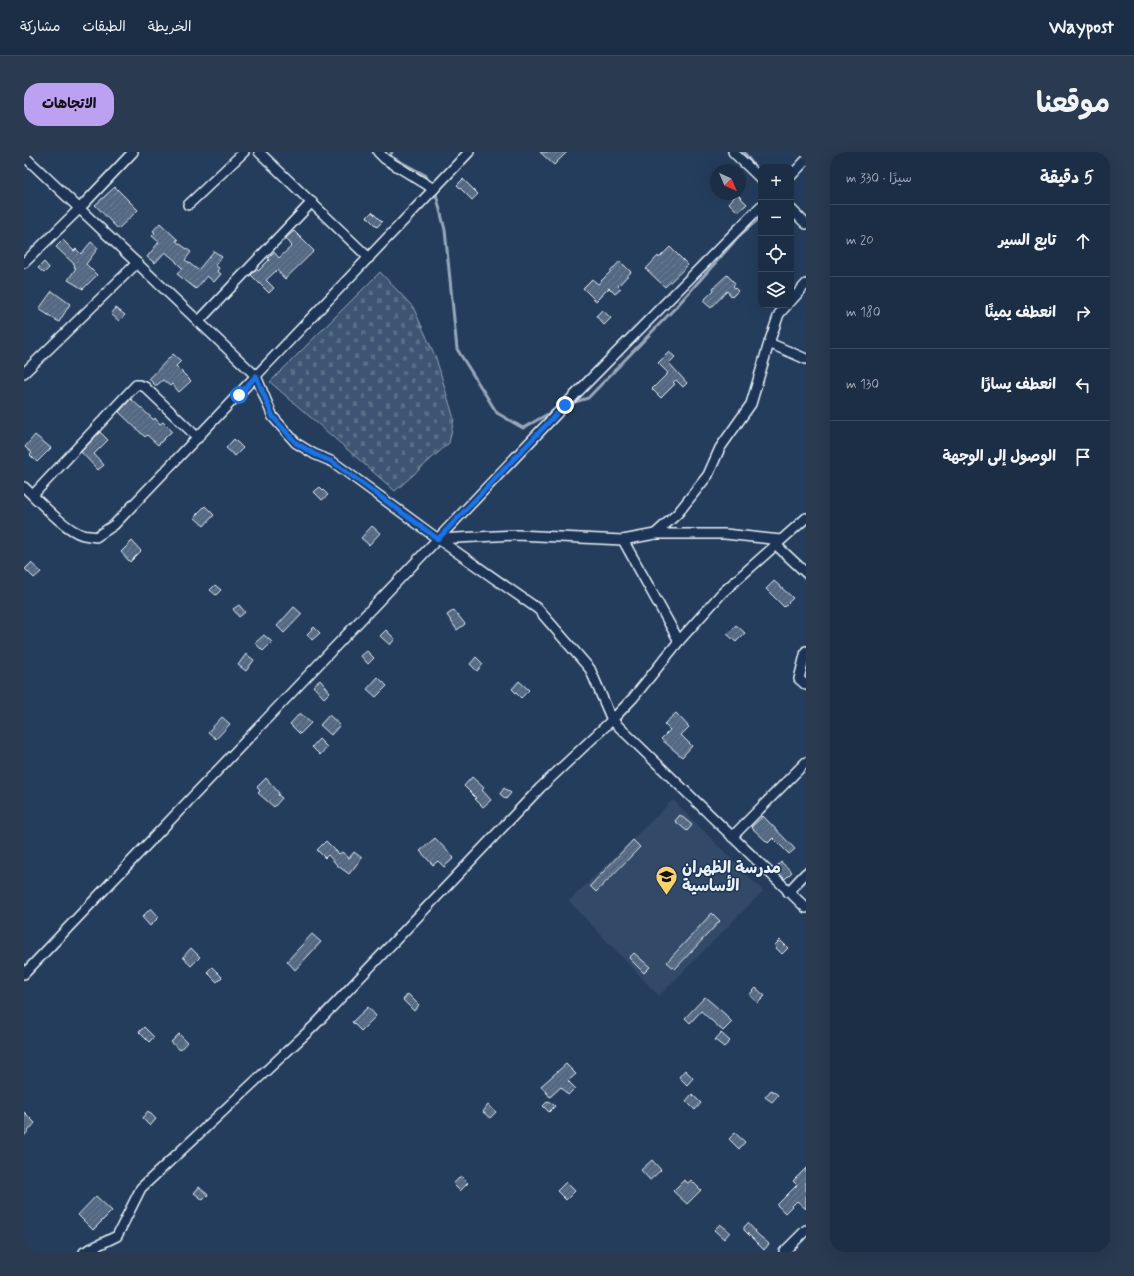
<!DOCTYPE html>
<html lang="ar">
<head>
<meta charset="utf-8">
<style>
	body { margin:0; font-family:Mynerve,"Playpen Sans Arabic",sans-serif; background:#293a51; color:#f1f3f6; direction:rtl }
	.controls { position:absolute; right:12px; top:12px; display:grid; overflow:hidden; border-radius:8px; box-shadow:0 4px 16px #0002 }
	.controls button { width:36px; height:36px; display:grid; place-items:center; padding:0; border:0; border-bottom:1px solid #3a4a5f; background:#1c2e46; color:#f1f3f6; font:20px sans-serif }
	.compass { position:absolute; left:686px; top:12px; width:36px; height:36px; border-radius:50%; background:#1c2e46; box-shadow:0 4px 16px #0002; rotate:136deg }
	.stop { position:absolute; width:12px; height:12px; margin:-9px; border:3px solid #1a73e8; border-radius:50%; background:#fff }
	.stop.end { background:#1a73e8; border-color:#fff; box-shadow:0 1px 4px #0008 }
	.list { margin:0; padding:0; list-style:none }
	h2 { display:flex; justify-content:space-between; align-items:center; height:52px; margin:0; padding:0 16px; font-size:17px }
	h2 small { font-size:13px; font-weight:400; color:#a0a8b3 }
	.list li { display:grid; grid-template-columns:26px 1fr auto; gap:12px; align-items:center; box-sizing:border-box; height:72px; padding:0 16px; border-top:1px solid #3a4a5f }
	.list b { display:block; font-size:15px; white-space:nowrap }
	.list em { font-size:13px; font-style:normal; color:#a0a8b3 }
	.icon { flex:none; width:22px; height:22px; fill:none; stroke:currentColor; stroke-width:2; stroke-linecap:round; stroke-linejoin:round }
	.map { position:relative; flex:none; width:782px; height:1100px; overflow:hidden; direction:ltr; border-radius:16px }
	header { display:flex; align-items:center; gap:24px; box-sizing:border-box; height:56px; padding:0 20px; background:#1c2e46; border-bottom:1px solid #3a4a5f }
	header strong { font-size:19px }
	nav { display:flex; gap:22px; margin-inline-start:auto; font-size:14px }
	.intro { display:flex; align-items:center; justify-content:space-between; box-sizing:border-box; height:96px; padding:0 24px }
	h1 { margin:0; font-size:28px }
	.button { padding:10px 18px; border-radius:16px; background:#bca0f2; color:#111; font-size:14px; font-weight:700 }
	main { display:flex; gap:24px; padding:0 24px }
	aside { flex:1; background:#1c2e46; border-radius:16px; box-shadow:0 4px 16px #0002 }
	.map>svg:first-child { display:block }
</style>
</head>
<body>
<header>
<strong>Waypost</strong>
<nav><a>الخريطة</a><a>الطبقات</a><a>مشاركة</a></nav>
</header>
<div class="intro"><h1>موقعنا</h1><a class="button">الاتجاهات</a></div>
<main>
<aside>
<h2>5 دقيقة<small>سيرًا · 330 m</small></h2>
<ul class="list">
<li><svg class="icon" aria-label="ahead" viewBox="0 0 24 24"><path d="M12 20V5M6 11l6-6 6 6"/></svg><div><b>تابع السير</b></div><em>20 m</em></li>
<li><svg class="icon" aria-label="right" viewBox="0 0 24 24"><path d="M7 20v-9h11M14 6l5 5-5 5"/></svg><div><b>انعطف يمينًا</b></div><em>180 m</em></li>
<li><svg class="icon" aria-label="left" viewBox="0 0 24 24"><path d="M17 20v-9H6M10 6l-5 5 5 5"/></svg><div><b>انعطف يسارًا</b></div><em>130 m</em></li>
<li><svg class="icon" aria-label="arrive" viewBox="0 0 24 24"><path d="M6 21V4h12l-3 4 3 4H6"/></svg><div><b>الوصول إلى الوجهة</b></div></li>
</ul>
</aside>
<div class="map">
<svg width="782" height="1100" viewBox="0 0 782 1100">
	<defs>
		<pattern id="cemetery-stones" width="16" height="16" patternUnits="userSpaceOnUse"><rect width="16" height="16" fill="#3e5472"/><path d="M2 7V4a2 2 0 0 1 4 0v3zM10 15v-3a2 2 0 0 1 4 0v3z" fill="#5a6d87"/></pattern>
		<pattern id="building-hatch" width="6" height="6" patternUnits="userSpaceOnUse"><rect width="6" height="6" fill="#536782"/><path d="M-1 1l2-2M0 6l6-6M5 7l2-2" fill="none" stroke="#6c7d94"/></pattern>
	</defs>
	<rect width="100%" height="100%" fill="#253d5d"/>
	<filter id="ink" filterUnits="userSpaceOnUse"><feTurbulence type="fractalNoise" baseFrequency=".025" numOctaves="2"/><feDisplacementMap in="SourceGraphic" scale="8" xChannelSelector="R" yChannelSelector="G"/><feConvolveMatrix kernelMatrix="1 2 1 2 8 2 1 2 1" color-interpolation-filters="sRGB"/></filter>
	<g filter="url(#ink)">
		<polygon fill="#334a68" points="649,648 739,739 635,844 545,749"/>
		<polygon fill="url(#cemetery-stones)" stroke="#93a2b5" points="356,120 389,155 412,206 430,267 425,291 371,339 246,230"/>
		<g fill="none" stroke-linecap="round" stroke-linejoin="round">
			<g stroke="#99a8ba" stroke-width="3">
				<polyline points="368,0 366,4 401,23 407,32"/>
				<polyline points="720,0 732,17"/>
				<polyline points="411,38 421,78 433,197 473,261 499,276 531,258"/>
				<polyline points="547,251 564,246 652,155 717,82 737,65"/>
			</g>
		</g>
		<g fill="url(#building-hatch)" stroke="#e8f1f8">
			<polygon points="516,0 543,0 530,13"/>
			<polygon points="439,27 454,42 448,48 433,33"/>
			<polygon points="91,35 114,58 94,77 71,53"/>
			<polygon points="713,42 723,52 714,60 705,51"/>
			<polygon points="348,60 358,70 353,75 343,65"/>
			<polygon points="136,71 154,88 152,89 167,100 161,108 174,118 190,99 198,105 191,113 195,116 193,119 197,122 190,130 183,124 172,137 153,122 158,116 152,110 152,109 141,100 131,111 123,105 135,90 128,84 131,81 129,79"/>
			<polygon points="270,79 290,99 261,127 253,118 242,128 250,136 245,141 227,123 233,117 234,119 245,108 244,106 250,100 255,106 268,94 262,86"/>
			<polygon points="39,88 50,99 52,97 57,102 67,90 74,96 62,112 73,123 59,137 44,128 52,116 50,115 51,113 32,95"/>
			<polygon points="646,95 664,113 641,135 622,117 634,104 635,106"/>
			<polygon points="596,109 607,120 594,134 597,137 591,142 585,136 572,149 559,136 568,127 574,132 586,120"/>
			<polygon points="20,110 25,116 20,121 14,116"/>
			<polygon points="703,123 711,131 709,134 714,139 708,145 703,139 687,156 679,149 690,138 689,136"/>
			<polygon points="28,139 46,152 35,170 15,157"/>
			<polygon points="92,156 101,163 95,169 87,162"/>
			<polygon points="578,158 587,166 580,173 572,164"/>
			<polygon points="645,200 651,205 645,211 663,231 659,235 652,228 649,230 651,232 637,246 628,237 644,221 634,211"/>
			<polygon points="149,202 157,209 152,214 167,229 155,240 148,232 146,234 139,228 133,233 131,233 125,227"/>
			<polygon points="107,247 130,268 131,266 136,272 139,270 148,279 134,293 123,283 121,285 95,260"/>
			<polygon points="76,280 84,288 70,302 80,313 74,318 57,300"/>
			<polygon points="11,283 27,296 13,310 6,303 8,301 1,295"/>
			<polygon points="210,287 219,296 211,304 202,296"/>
			<polygon points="296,335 304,343 298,348 290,340"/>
			<polygon points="181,354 190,363 180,374 170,365"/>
			<polygon points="348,374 356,381 345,393 337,386"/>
			<polygon points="108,389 117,399 106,410 97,400"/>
			<polygon points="7,411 17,420 10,426 1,417"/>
			<polygon points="750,429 769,446 760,455 742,437"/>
			<polygon points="191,433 197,438 192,443 186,438"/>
			<polygon points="215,453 221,460 215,465 209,457"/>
			<polygon points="270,455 278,462 260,481 253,474"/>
			<polygon points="430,458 441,472 433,478 423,463"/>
			<polygon points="712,473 721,481 712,490 703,482"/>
			<polygon points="290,475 296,481 288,488 283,482"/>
			<polygon points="362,478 371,487 366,493 356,484"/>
			<polygon points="240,483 248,490 239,499 231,491"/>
			<polygon points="343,499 350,506 344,512 337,504"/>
			<polygon points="222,502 230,508 222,519 214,513"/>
			<polygon points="452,505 459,512 453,519 446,512"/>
			<polygon points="354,525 363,534 352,545 343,537"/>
			<polygon points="296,528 306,540 300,546 289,534"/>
			<polygon points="495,529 505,538 497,546 488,537"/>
			<polygon points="276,561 287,571 276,582 266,572"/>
			<polygon points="652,561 665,575 657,583 668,594 658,605 637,587 646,578 640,572"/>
			<polygon points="305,563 316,573 307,583 296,573"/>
			<polygon points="198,565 206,572 192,587 184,580"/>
			<polygon points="295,587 303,595 296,603 288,595"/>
			<polygon points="448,625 460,636 458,638 467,648 459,655 451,647 452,646 440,634"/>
			<polygon points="242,626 255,641 254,643 258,646 250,655 234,641 236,639 233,635"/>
			<polygon points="480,636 487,641 482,647 476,642"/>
			<polygon points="656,663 668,673 663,679 651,669"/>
			<polygon points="739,664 771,697 765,702 749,686 744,691 727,675"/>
			<polygon points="411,686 430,706 420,715 414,709 409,713 396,699"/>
			<polygon points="609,688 616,695 572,740 566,734"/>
			<polygon points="302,689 315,702 318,700 325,706 330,700 338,706 325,722 314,714 304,703 301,706 293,698"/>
			<polygon points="757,710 768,720 761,727 750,717"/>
			<polygon points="127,756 135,765 126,774 118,765"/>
			<polygon points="688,761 696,769 651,817 643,810"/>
			<polygon points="288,782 297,790 271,818 263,809"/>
			<polygon points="756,788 764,796 758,802 750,794"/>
			<polygon points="167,796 176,805 167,814 159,805"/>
			<polygon points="610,801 626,815 620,821 605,806"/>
			<polygon points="188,815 198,825 193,830 183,820"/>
			<polygon points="732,836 741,844 734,851 725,843"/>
			<polygon points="384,842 395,853 390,859 379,848"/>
			<polygon points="681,845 702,863 702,864 708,870 699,879 677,859 666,871 661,866"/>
			<polygon points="344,855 352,864 337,879 328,870"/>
			<polygon points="120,875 130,885 125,890 115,880"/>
			<polygon points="697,881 706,889 700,895 691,888"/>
			<polygon points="155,882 163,890 156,898 147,890"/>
			<polygon points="542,912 552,922 544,929 551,936 544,943 537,935 526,945 517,934"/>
			<polygon points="661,918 669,926 663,933 655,925"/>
			<polygon points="747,938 754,943 748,950 741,945"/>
			<polygon points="668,942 677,951 671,958 662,949"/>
			<polygon points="524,949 531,954 525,960 519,954"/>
			<polygon points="464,953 472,960 466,966 459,960"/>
			<polygon points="124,959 132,967 126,974 118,966"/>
			<polygon points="0,960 11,971 0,984"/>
			<polygon points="711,981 721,990 715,997 705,987"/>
			<polygon points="628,1008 637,1018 626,1028 617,1018"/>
			<polygon points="782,1016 782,1057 773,1049 761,1061 753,1053 773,1033 769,1029"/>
			<polygon points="437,1024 444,1031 436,1039 429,1032"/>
			<polygon points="660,1028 664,1031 667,1028 677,1038 663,1052 649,1039"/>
			<polygon points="542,1030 551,1039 542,1048 533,1039"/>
			<polygon points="175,1035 184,1043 179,1048 170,1041"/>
			<polygon points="72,1044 88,1059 69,1078 54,1063"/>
			<polygon points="724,1071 732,1080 731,1080 745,1092 740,1098 720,1078 720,1075"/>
			<polygon points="696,1072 706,1080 700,1087 690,1078"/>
		</g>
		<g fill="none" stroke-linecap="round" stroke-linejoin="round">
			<defs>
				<g id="street">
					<polyline points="235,0 345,106"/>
					<polyline points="354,0 361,7 410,37"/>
					<polyline points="709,0 737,27"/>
					<polyline points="0,4 232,224 249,265 272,291 290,302 309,310 414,387 514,457 566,517 588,568 609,546 655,489 698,441 782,366"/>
					<polyline points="767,24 782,8"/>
					<polyline points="164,53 220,0"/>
					<polyline points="767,57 782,72"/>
					<polyline points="0,111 55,57 109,0"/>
					<polyline points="767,149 782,132"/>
					<polyline points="174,170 288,50"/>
					<polyline points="745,191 782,207"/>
					<polyline points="0,221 113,111"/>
					<path d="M0,335C14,348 41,378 59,383C63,384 68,384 72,385L90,373L445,0"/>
					<polyline points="9,343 112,233 115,233 121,235 174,286"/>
					<polyline points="631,382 654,361 684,323 696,296 727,252 745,191 755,162 763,153"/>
					<polyline points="414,387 493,383 599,388 631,382 701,382 757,388"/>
					<polyline points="599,388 655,489"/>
					<polyline points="751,392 782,421"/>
					<polyline points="782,499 775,527 782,533"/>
					<polyline points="708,685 782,610"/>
					<polyline points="764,740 782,721"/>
					<polyline points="0,822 541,253 737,54"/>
					<polyline points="60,1100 93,1084 117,1036 290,874 516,636 588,568 782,756"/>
					<polyline points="760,1100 782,1078"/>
				</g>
			</defs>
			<use href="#street" stroke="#e8f1f8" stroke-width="12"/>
			<use href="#street" stroke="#1d3557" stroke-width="9"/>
		</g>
	</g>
	<g fill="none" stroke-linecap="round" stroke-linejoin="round" filter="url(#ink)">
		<polyline stroke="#1a73e8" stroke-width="5" points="215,243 232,224 249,265 272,291 290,302 309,310 414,387 541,253"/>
	</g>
	<defs>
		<symbol id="school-pin" viewBox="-11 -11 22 30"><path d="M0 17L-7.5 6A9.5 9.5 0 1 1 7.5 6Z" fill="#ffd166" stroke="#1d3557"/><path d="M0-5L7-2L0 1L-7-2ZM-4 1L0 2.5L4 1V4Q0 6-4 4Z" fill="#111"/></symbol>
	</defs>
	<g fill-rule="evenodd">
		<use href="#school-pin" x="630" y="712" width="25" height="34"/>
	</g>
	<g text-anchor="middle" stroke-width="3" stroke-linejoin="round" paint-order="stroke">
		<g font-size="16" font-weight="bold" fill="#e8f1f8" stroke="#1d3557" text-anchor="start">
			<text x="658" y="721">مدرسة الظهران<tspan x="658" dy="18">الأساسية</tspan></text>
		</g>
	</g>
</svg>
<div class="controls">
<button>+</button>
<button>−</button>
<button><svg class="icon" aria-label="locate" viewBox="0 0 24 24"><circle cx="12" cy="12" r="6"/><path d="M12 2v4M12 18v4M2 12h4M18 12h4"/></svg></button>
<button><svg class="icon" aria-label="layers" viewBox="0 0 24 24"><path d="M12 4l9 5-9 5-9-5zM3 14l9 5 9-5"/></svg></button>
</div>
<svg class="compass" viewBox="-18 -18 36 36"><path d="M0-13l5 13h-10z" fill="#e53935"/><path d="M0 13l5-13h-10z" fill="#a0a8b3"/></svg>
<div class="stop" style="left:215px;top:243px"></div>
<div class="stop end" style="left:541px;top:253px"></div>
</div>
</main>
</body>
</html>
